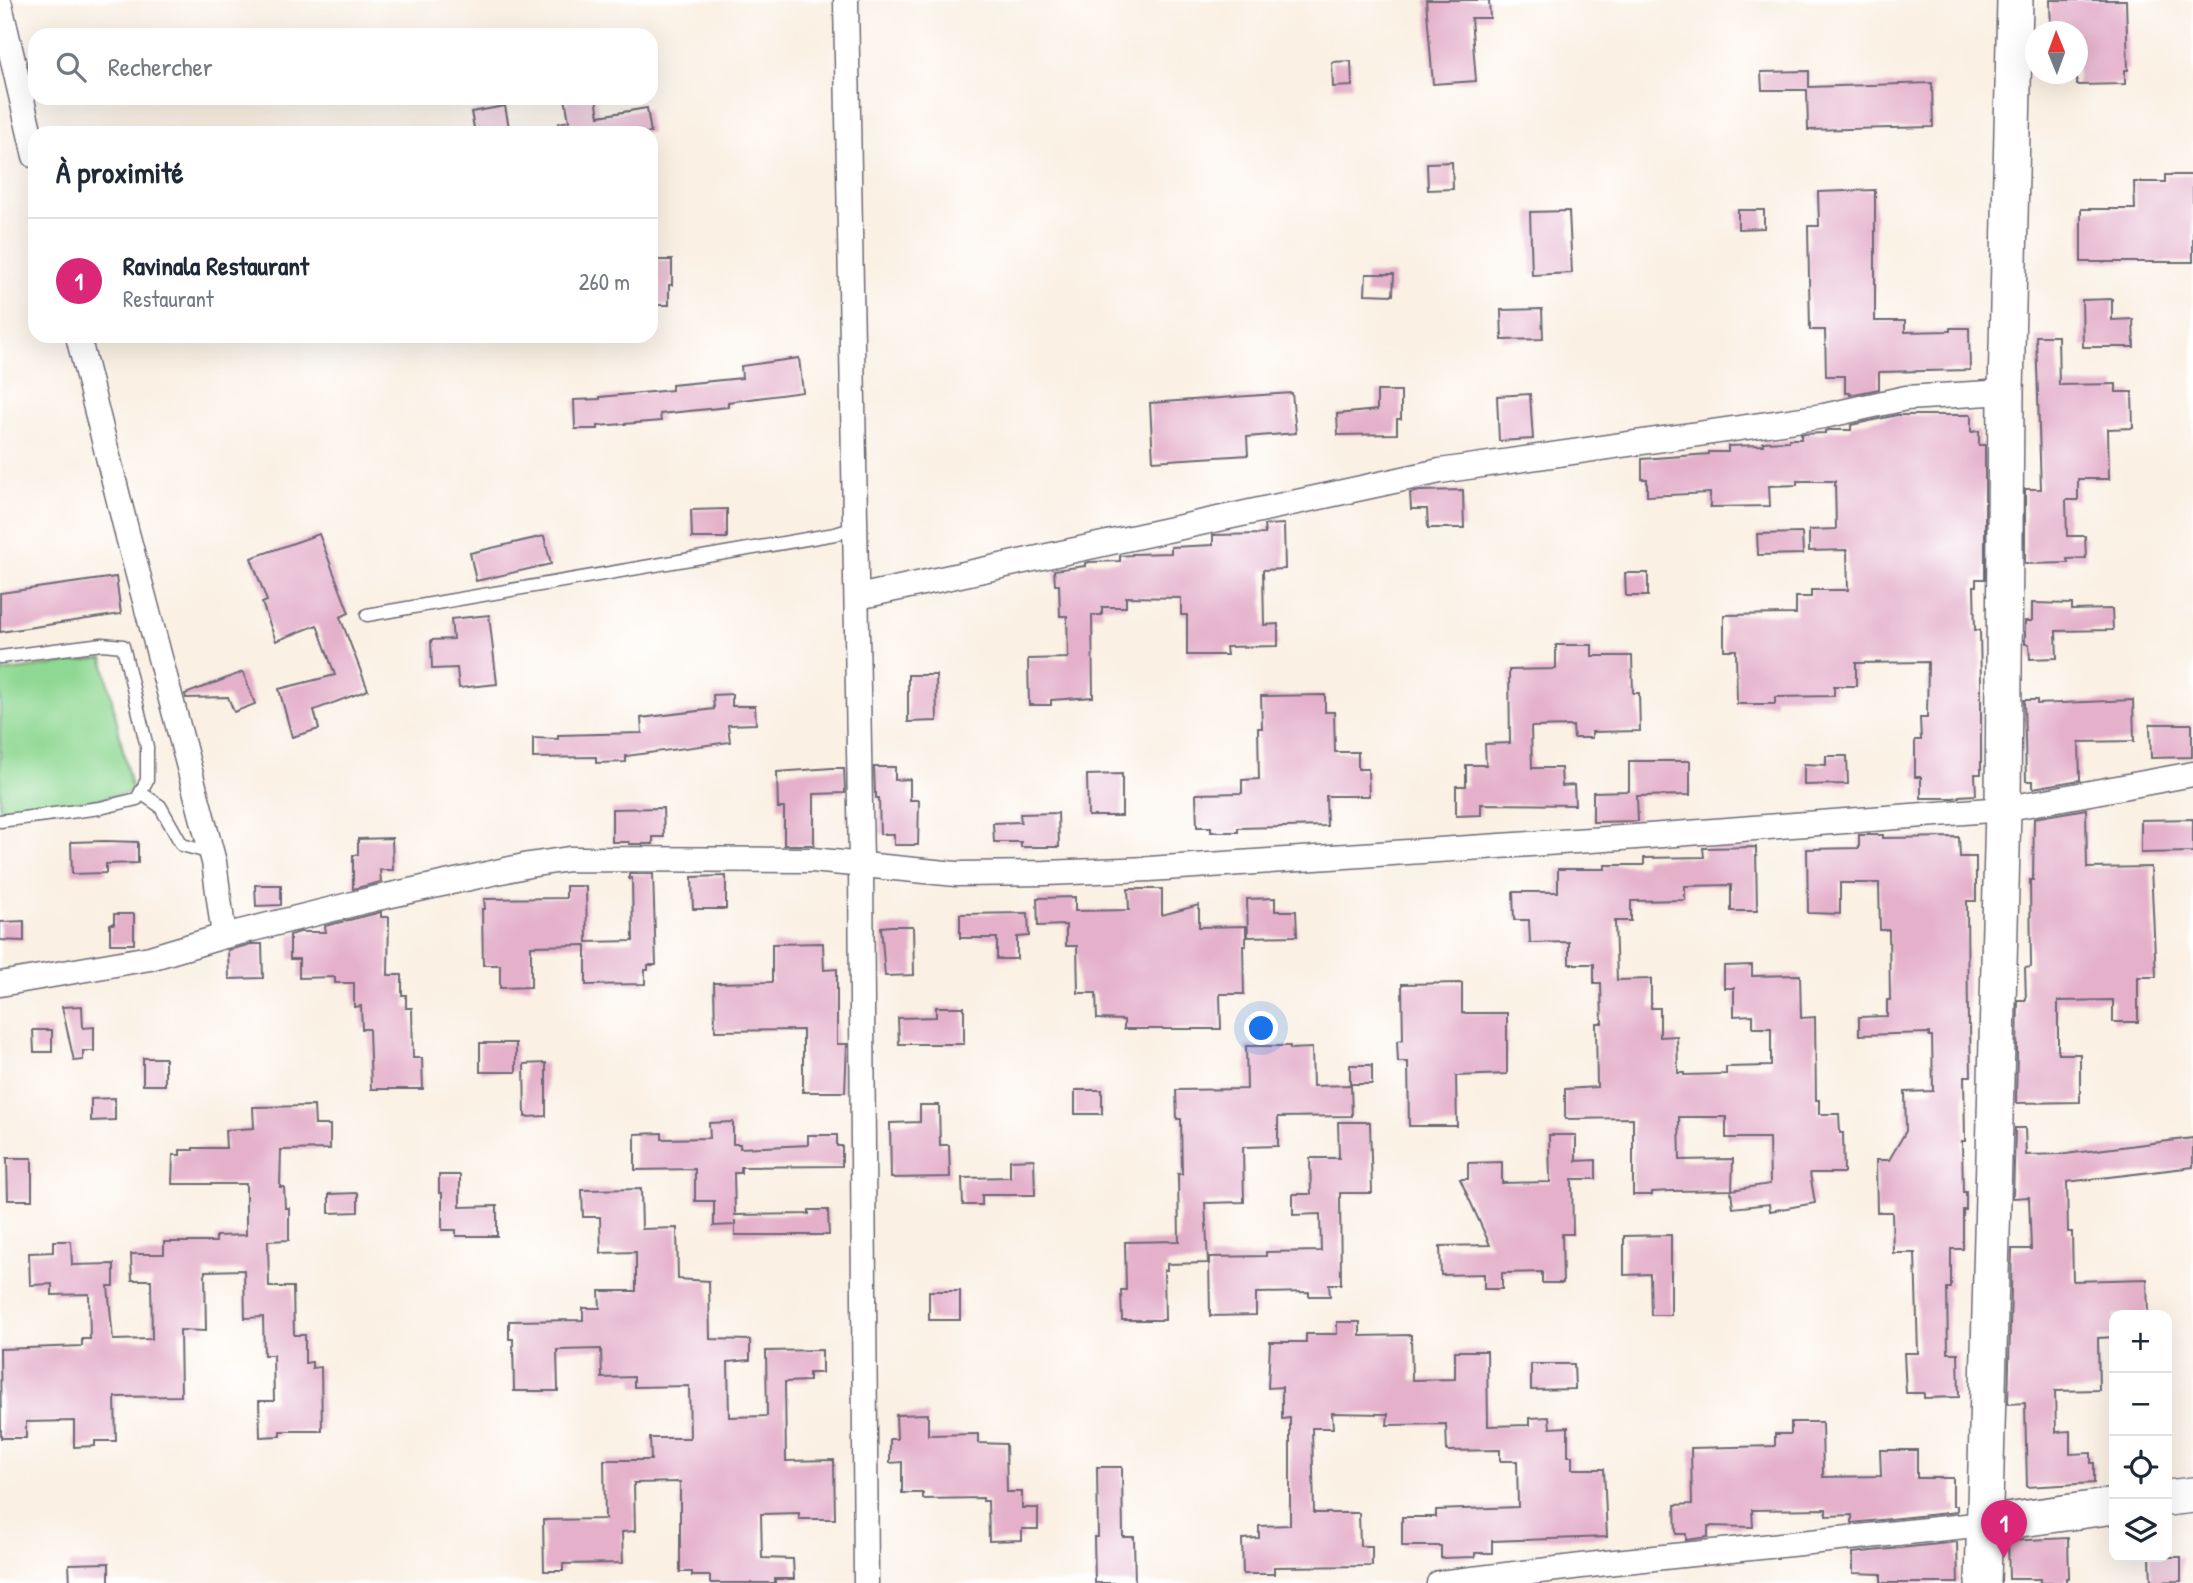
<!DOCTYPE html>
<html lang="fr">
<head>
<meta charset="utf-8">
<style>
	body { margin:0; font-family:"Patrick Hand",sans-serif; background:#f2f2f3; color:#1f2937 }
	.controls { position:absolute; right:21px; bottom:21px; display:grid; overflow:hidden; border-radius:14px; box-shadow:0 7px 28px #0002 }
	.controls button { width:63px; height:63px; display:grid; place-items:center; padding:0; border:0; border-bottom:2px solid #e0e1e3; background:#fff; color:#1f2937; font:35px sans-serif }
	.compass { position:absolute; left:2025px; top:21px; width:63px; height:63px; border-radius:50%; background:#fff; box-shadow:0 7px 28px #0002; rotate:359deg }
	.you { position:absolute; left:1262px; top:1029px; width:24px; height:24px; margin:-18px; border:5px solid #fff; border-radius:50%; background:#1a73e8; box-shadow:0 0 0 10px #1a73e833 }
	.badge { display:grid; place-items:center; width:46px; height:46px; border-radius:50%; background:#db2777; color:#fff; font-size:23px; font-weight:700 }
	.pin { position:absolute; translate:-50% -58px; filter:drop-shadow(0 2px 4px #0008) }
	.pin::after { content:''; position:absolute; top:37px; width:24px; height:21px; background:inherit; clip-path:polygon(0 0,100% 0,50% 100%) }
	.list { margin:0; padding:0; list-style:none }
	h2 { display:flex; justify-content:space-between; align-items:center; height:91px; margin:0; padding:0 28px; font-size:30px }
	h2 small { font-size:23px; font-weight:400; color:#747a83 }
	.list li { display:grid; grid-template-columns:46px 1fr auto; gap:21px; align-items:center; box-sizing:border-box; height:126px; padding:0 28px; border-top:2px solid #e0e1e3 }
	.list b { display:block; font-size:26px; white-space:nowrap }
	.list p { margin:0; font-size:23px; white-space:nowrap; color:#747a83 }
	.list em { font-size:23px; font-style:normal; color:#747a83 }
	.icon { flex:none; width:38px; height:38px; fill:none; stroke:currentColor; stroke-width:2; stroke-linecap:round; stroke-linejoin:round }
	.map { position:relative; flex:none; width:2193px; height:1583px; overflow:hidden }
	.search { position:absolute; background:#fff; box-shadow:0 7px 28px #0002; left:28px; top:28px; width:630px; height:77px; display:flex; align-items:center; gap:18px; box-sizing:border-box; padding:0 24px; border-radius:21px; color:#747a83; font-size:26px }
	.panel { position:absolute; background:#fff; box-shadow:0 7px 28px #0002; left:28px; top:126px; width:630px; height:217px; border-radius:21px }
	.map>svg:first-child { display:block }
</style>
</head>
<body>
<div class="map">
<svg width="2193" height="1583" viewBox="0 0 2193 1583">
	<rect width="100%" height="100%" fill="#fff"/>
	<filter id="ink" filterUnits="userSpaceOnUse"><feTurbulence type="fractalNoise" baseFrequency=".0143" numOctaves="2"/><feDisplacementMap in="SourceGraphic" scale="14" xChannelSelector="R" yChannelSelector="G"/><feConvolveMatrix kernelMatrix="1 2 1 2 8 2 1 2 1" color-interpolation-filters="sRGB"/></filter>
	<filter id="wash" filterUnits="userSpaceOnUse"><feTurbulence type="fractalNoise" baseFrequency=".00686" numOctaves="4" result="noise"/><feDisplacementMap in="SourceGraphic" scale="28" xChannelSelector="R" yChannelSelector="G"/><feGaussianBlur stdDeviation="1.57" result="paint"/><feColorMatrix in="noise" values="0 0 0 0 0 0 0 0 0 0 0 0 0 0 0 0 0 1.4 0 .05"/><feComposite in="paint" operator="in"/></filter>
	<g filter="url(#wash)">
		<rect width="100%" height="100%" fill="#faf0e3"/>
		<polygon fill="#8fd893" stroke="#587d67" stroke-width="2" points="103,658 132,792 60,807 0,812 0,672"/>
		<g id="blocks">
			<g fill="#e4b0ca">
				<polygon points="1426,0 1489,0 1490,18 1471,18 1476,81 1433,84"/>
				<polygon points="2050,0 2126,0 2128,70 2125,70 2125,84 2077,85 2077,32 2051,32"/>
				<polygon points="1351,61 1352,86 1333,87 1332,62"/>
				<polygon points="1809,71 1809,87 1932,83 1933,127 1808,130 1807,90 1762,90 1761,72"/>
				<polygon points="565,98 596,98 599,116 647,108 651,133 560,133 559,123 569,121"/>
				<polygon points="505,106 510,133 475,133 471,112"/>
				<polygon points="1452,162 1453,189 1428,190 1427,163"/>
				<polygon points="2165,175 2193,175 2193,262 2081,262 2081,209 2135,209 2134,182 2165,182"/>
				<polygon points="1875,190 1875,321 1905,321 1905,332 1950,331 1950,328 1969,328 1970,370 1879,372 1879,389 1850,395 1850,393 1845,393 1845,376 1826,376 1825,330 1810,330 1808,226 1819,226 1818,192"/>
				<polygon points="1738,210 1764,210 1764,228 1738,229"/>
				<polygon points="1569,211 1572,273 1532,275 1530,212"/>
				<polygon points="651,260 672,260 672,285 669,285 669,305 651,305"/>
				<polygon points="1366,274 1394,274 1393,295 1365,294"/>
				<polygon points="2112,299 2112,320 2133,319 2134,347 2083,347 2082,300"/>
				<polygon points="1542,309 1543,339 1502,340 1501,310"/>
				<polygon points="2036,336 2058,336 2059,385 2116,384 2116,392 2132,392 2133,428 2108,429 2109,479 2078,479 2078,500 2066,500 2067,536 2085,536 2086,558 2067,559 2068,563 2025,564 2025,489 2041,489"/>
				<polygon points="799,358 803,392 728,402 728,407 660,414 661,421 598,426 598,429 575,429 574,400 600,399 600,397 672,390 672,385 742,378 741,366"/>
				<polygon points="1377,391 1401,391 1401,419 1397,419 1397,434 1338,435 1337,414 1377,410"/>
				<polygon points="1292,393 1296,433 1247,437 1248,455 1153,461 1150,403"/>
				<polygon points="1530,394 1533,439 1499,441 1497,396"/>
				<polygon points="1897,415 1971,415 1971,432 1979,431 1979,445 1985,445 1985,579 1976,579 1976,586 1974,586 1975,630 1980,630 1981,684 1981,774 1975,774 1976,795 1959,796 1959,797 1953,798 1921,798 1921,777 1915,777 1915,740 1921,740 1920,718 1927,718 1928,662 1856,663 1856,686 1834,686 1834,696 1775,697 1775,704 1737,704 1736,650 1724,650 1724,615 1796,614 1796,597 1811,597 1811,590 1848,590 1847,550 1809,551 1809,530 1836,529 1835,481 1797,481 1797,485 1769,486 1770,506 1710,507 1710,493 1647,496 1647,479 1642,479 1642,459 1709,454 1709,452 1728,452 1728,446 1763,445 1763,442 1789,441 1789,439 1801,439 1801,434 1825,433 1825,431 1829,430 1851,430 1851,425"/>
				<polygon points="1463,490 1464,528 1428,528 1427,509 1411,509 1410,493 1420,491"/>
				<polygon points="727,509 727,538 692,538 691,510"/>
				<polygon points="1284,524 1285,569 1263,570 1264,625 1278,624 1278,646 1226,647 1227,655 1187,655 1187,615 1181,615 1181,598 1126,597 1126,607 1102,607 1102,615 1092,615 1093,697 1051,700 1051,705 1029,705 1028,659 1068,658 1067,616 1060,616 1059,585 1055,585 1054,570 1085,566 1085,563 1090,562 1120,561 1120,556 1132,555 1132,554 1171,553 1171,547 1213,545 1213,535 1265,534 1264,525"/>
				<polygon points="1802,533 1803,554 1758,555 1757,534"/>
				<polygon points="319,534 349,613 340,617 368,690 314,710 319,729 292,737 279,689 335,675 317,625 276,641 262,603 267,601 251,558"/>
				<polygon points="544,536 551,564 476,581 470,553"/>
				<polygon points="1625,573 1648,573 1648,596 1626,596"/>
				<polygon points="116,577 121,614 0,632 0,593"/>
				<polygon points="2032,603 2072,604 2072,610 2112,609 2113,630 2056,631 2057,658 2030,659 2029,644 2025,644 2025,621 2032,621"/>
				<polygon points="489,615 497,684 459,688 457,668 432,669 431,640 453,639 451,619"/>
				<polygon points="1556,645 1592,645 1592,656 1632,656 1633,693 1639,693 1640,731 1592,732 1592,738 1574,738 1573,726 1531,727 1532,768 1561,768 1562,786 1574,785 1575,805 1481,804 1481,815 1456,816 1456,786 1466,786 1466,765 1486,765 1485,744 1510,743 1509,670 1556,669"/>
				<polygon points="243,672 255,704 234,712 228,697 186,698 185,694"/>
				<polygon points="908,675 936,675 937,721 908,722"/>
				<polygon points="732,694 732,706 755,706 756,724 728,725 730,742 626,756 626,762 596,763 596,757 533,758 533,738 558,739 558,735 642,733 641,718 714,709 713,695"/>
				<polygon points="1325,695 1325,712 1334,712 1335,752 1358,752 1358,769 1368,769 1369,796 1326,796 1327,826 1238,828 1238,832 1211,832 1211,827 1197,827 1196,794 1242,793 1242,780 1259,779 1258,728 1262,728 1261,696"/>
				<polygon points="2024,700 2037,700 2037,704 2133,700 2134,741 2079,742 2080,780 2033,788 2033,781 2026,781"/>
				<polygon points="2150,724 2192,724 2192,757 2151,758"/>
				<polygon points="1826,756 1847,756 1848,784 1804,785 1804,764 1826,765"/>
				<polygon points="1629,761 1690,761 1690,795 1637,796 1638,821 1593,822 1593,792 1629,791"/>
				<polygon points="874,767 895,767 895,780 910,779 910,800 919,800 918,845 894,845 894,834 880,834 879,798 876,798 876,793 875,793"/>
				<polygon points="832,768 844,768 845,793 814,794 814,845 784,845 784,808 778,808 777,772"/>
				<polygon points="1122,774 1122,816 1088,816 1087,775"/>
				<polygon points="663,808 664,837 653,837 653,844 629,844 629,842 612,842 612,809"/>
				<polygon points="2086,809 2087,868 2151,867 2156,977 2138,977 2138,1022 2113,1022 2113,1000 2058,1001 2058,1054 2080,1054 2080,1102 2016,1103 2018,1000 2026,1000 2025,968 2031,967 2030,880 2033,880 2034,818"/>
				<polygon points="1058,813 1059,847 1021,847 1021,842 994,842 993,823 1021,822 1020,814"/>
				<polygon points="2193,819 2193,852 2141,853 2141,820"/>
				<polygon points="1859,835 1883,835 1883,838 1959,837 1960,857 1976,857 1976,901 1967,901 1968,1025 1970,1025 1971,1076 1964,1076 1965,1141 1962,1141 1963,1192 1966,1192 1966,1210 1963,1210 1963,1249 1951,1249 1951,1288 1947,1288 1948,1353 1958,1353 1959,1397 1924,1398 1924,1393 1906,1393 1904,1353 1918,1353 1915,1253 1893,1253 1892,1212 1877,1212 1876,1160 1889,1160 1906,1131 1905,1092 1933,1091 1932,1036 1929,1036 1929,1033 1859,1035 1859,1017 1887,1016 1887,1000 1890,1000 1889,930 1880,930 1879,883 1840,883 1840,914 1808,913 1807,849 1859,848"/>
				<polygon points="392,838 393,870 380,870 381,882 353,889 353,855 358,855 358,839"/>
				<polygon points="105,841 138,842 138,863 106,864 106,873 72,874 71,842"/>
				<polygon points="1756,847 1757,911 1731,911 1731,885 1685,886 1685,900 1631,901 1631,921 1615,921 1617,980 1651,979 1651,1008 1660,1008 1660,1037 1677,1036 1678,1073 1684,1073 1684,1075 1726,1074 1726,1067 1771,1066 1771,1028 1753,1028 1753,1015 1734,1016 1734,988 1724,988 1724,966 1752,965 1752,976 1800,975 1801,1018 1815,1017 1816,1100 1819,1100 1819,1114 1839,1114 1840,1133 1843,1133 1844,1173 1810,1173 1815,1203 1770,1211 1769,1204 1733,1208 1731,1190 1770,1184 1769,1138 1726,1138 1726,1117 1679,1117 1680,1160 1733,1159 1732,1190 1672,1191 1652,1192 1652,1195 1633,1195 1633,1118 1565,1119 1565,1089 1597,1087 1596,1023 1602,1023 1601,983 1594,983 1594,964 1569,964 1569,942 1530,943 1529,920 1514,920 1513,892 1558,892 1558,869 1605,869 1605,865 1644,865 1644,858 1704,857 1703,848"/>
				<polygon points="629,874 653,874 656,965 648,965 648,970 645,970 645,984 586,985 586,945 531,946 531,987 500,988 500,965 483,965 482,909 485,909 484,899 566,898 566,886 586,886 587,942 633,941 632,878 629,879"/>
				<polygon points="726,876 726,909 693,909 692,877"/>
				<polygon points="255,885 281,885 281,905 256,906"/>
				<polygon points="1128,889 1162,889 1162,915 1199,905 1199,927 1246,926 1246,946 1243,946 1244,994 1220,994 1221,1029 1124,1029 1124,1020 1097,1019 1096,993 1078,993 1077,946 1066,946 1066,925 1038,926 1037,898 1075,897 1075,911 1129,910"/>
				<polygon points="1275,898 1275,911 1296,911 1297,936 1248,937 1247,899"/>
				<polygon points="381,912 381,917 389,917 388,975 402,975 402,995 406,995 406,1008 412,1008 413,1058 422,1058 423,1089 371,1089 369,1029 362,1029 361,1006 354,1007 354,983 335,983 335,977 299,978 299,959 290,959 290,935 300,932 326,932 325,926"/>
				<polygon points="1028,913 1029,936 1017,937 1017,959 997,959 997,938 960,938 960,914"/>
				<polygon points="114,914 134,914 134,944 110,944 110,924 114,924"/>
				<polygon points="24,921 24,941 0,940 0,922"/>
				<polygon points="891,926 913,926 914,975 885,976 881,927"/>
				<polygon points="823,943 824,970 837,969 837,1044 847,1044 845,1092 803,1092 803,1030 715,1031 714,983 772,982 772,944"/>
				<polygon points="252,944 262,944 263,978 229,979 228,950"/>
				<polygon points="1462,983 1462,1013 1507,1013 1507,1074 1456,1076 1457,1126 1409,1126 1408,1062 1398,1062 1397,1041 1403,1040 1402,984"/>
				<polygon points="82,1006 83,1028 94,1027 94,1051 83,1051 83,1060 74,1061 62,1007"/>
				<polygon points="936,1007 964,1007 964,1044 899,1044 898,1018 936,1017"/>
				<polygon points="33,1030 52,1030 52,1052 34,1052"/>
				<rect x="480" y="1043" width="36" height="29"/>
				<polygon points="1246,1046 1290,1046 1290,1049 1312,1048 1313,1086 1351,1085 1352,1116 1278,1117 1278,1146 1243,1147 1244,1202 1205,1203 1208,1263 1167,1264 1167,1270 1164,1270 1165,1320 1122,1320 1121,1290 1126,1290 1125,1242 1179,1241 1178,1174 1182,1174 1181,1119 1177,1119 1176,1090 1247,1089"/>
				<rect x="143" y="1058" width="22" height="27"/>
				<polygon points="546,1063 546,1116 525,1117 524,1064"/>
				<rect x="1350" y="1065" width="22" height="19"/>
				<rect x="1075" y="1090" width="27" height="24"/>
				<polygon points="115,1098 115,1120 91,1121 91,1099"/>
				<polygon points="920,1105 939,1105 940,1145 949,1145 950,1177 891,1178 890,1123 920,1122"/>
				<polygon points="314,1106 315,1125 330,1125 330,1149 281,1150 280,1187 284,1187 285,1208 289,1208 289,1240 268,1241 269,1287 293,1287 294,1335 305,1335 305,1363 312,1362 312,1368 321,1367 322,1431 280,1431 280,1436 260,1437 259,1401 274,1401 273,1355 264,1355 263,1317 245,1318 244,1270 205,1271 206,1331 180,1330 181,1396 115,1397 116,1441 95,1441 95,1446 74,1447 74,1421 26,1422 26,1438 1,1438 0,1349 82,1346 82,1339 90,1339 89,1294 52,1295 52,1284 30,1285 29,1253 53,1252 53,1241 71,1241 72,1265 114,1264 114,1286 108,1286 113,1340 152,1339 151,1280 132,1280 131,1254 164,1254 164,1242 216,1242 216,1236 246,1235 246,1184 172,1184 173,1155 180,1155 180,1150 193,1150 193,1148 226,1148 225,1130 254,1128 253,1107"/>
				<polygon points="733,1122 733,1144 740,1144 740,1148 808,1145 808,1135 837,1135 837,1146 842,1146 842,1166 741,1167 741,1173 734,1173 735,1215 809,1214 809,1210 828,1210 829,1235 735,1235 735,1220 735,1225 714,1226 714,1201 695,1201 695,1169 635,1170 635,1134 662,1133 662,1139 710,1138 709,1123"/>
				<polygon points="1338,1122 1370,1122 1372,1193 1340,1193 1341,1284 1329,1284 1330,1296 1309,1296 1309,1292 1256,1293 1256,1315 1210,1316 1209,1257 1266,1256 1266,1252 1321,1251 1320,1214 1293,1215 1293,1194 1311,1194 1310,1158 1339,1158"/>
				<polygon points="2015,1128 2025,1128 2026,1155 2065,1154 2193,1138 2193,1167 2067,1182 2068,1232 2072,1232 2073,1281 2147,1279 2148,1315 2114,1315 2114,1337 2098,1338 2099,1390 2055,1391 2056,1432 2070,1431 2070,1454 2091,1453 2091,1463 2094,1463 2094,1483 2027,1487 2025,1403 2008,1404 2012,1249 2031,1249 2029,1197 2013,1198"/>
				<polygon points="1549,1135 1576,1135 1576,1161 1596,1160 1596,1179 1572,1179 1573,1234 1562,1234 1563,1283 1542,1283 1542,1272 1502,1273 1502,1289 1484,1289 1484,1274 1441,1275 1440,1246 1490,1245 1460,1179 1468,1179 1468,1163 1502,1162 1502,1183 1550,1182"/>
				<polygon points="7,1158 32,1158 32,1200 8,1200"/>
				<polygon points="1034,1159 1035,1195 982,1195 982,1205 963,1205 962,1178 1010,1177 1010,1160"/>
				<polygon points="439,1175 460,1175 460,1207 497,1206 497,1236 456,1236 456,1230 442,1230 442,1193 439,1193"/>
				<polygon points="641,1189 642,1229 677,1228 678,1279 709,1281 710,1339 750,1340 750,1360 728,1362 729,1417 767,1416 766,1351 822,1350 822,1373 809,1373 809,1381 785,1382 786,1461 834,1460 835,1519 799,1519 799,1513 761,1514 762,1558 793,1559 794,1579 775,1579 775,1583 710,1583 710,1576 692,1576 692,1572 680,1572 680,1482 634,1483 635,1531 622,1532 623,1563 563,1564 563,1571 544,1571 543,1520 605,1519 604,1460 651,1460 650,1438 690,1438 689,1386 634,1387 634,1377 602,1378 601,1349 557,1350 558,1391 514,1391 513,1339 509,1339 509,1321 583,1320 583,1308 600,1308 599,1291 636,1291 636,1252 601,1253 600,1217 583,1217 582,1190"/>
				<polygon points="358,1193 358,1212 329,1213 329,1194"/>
				<polygon points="1671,1235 1671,1315 1651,1315 1650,1274 1624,1275 1624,1236"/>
				<rect x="929" y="1291" width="31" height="29"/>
				<polygon points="1337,1322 1360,1322 1360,1336 1411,1335 1412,1380 1455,1379 1455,1351 1487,1351 1488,1426 1529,1425 1529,1418 1549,1417 1550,1428 1568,1427 1568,1456 1572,1456 1572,1469 1604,1469 1607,1537 1492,1541 1492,1553 1475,1553 1475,1557 1441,1558 1441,1546 1402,1546 1402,1517 1436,1517 1436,1510 1518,1507 1517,1461 1500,1461 1500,1450 1447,1451 1446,1424 1387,1425 1388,1414 1385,1414 1332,1413 1333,1428 1312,1428 1314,1513 1359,1513 1360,1546 1372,1546 1372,1566 1274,1567 1274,1574 1243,1574 1242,1539 1259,1538 1259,1526 1290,1525 1290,1418 1282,1419 1282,1387 1268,1388 1270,1342 1306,1342 1306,1334 1337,1334"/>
				<polygon points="1531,1364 1574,1364 1575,1389 1531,1390"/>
				<polygon points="928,1414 928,1435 978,1434 978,1443 1006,1444 1007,1492 1022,1492 1022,1508 1038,1508 1038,1529 1022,1529 1022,1540 989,1541 988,1501 983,1501 983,1498 923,1499 923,1493 902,1493 902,1462 890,1463 890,1439 897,1439 896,1415"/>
				<polygon points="1791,1422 1822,1422 1823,1477 1881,1476 1880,1450 1917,1450 1917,1478 1953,1478 1953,1506 1957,1506 1957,1512 1852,1523 1852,1515 1826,1516 1826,1509 1752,1510 1753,1527 1708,1526 1708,1537 1686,1540 1686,1534 1676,1534 1675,1505 1692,1504 1691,1448 1775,1446 1775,1434 1791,1434"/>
				<polygon points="1097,1467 1122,1467 1123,1537 1134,1537 1135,1583 1095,1583 1094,1537 1098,1537"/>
				<polygon points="2068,1538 2069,1578 2066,1578 2066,1583 2040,1583 2040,1579 2009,1579 2008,1541"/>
				<polygon points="1957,1542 1958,1583 1881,1583 1881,1574 1853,1573 1853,1553"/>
				<polygon points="2150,1557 2181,1557 2181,1581 2151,1582"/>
				<polygon points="109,1563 109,1583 70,1583 69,1564"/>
			</g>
		</g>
	</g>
	<g filter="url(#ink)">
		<use href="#blocks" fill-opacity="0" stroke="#6e6a76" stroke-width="2"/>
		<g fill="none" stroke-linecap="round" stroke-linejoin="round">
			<defs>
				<g id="lane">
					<polyline points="367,615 835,534 855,528"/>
					<polyline points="0,657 102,644 123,646 147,747 147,780 137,799 100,808 0,821"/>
					<polyline points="141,793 160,806 182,845 211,853"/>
				</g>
				<g id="street">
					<polyline points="846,0 861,864 866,1583"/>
					<polyline points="0,5 35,156"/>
					<polyline points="78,336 127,533 214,862 224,936"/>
					<polyline points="858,597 1440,471 1824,416 1906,398 2006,392"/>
					<polyline points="0,984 150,958 224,936 373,899 529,865 569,859 812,860 956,874 1045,873 1149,869 1636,837 2003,809 2193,774"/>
					<polyline points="1439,1583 1615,1562 1985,1524"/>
				</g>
				<g id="secondary">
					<polyline points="2167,1498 2193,1495"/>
					<polyline points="1985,1524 2114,1506"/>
					<polyline points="1983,1583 2003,809 2006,392 2015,0"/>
				</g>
			</defs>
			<use href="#lane" stroke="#6e6a76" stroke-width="15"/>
			<use href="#street" stroke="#6e6a76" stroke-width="27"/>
			<use href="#secondary" stroke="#6e6a76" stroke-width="38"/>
			<use href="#lane" stroke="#fff" stroke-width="12"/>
			<use href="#street" stroke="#fff" stroke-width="24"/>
			<use href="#secondary" stroke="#fff" stroke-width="35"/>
		</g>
	</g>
</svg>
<div class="controls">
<button>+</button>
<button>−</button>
<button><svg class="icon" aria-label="locate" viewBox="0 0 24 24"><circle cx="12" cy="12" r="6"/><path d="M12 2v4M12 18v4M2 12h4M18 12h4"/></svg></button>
<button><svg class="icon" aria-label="layers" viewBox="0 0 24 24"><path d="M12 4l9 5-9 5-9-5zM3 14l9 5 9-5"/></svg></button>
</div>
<svg class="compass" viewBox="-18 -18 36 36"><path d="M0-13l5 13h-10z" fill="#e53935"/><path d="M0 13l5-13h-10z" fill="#747a83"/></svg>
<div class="you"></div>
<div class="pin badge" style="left:2004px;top:1558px">1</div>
<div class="search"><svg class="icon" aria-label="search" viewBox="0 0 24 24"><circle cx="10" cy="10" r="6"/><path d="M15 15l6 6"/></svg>Rechercher</div>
<section class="panel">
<h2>À proximité<small></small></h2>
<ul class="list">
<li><span class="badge">1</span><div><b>Ravinala Restaurant</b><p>Restaurant</p></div><em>260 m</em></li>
</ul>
</section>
</div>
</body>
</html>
